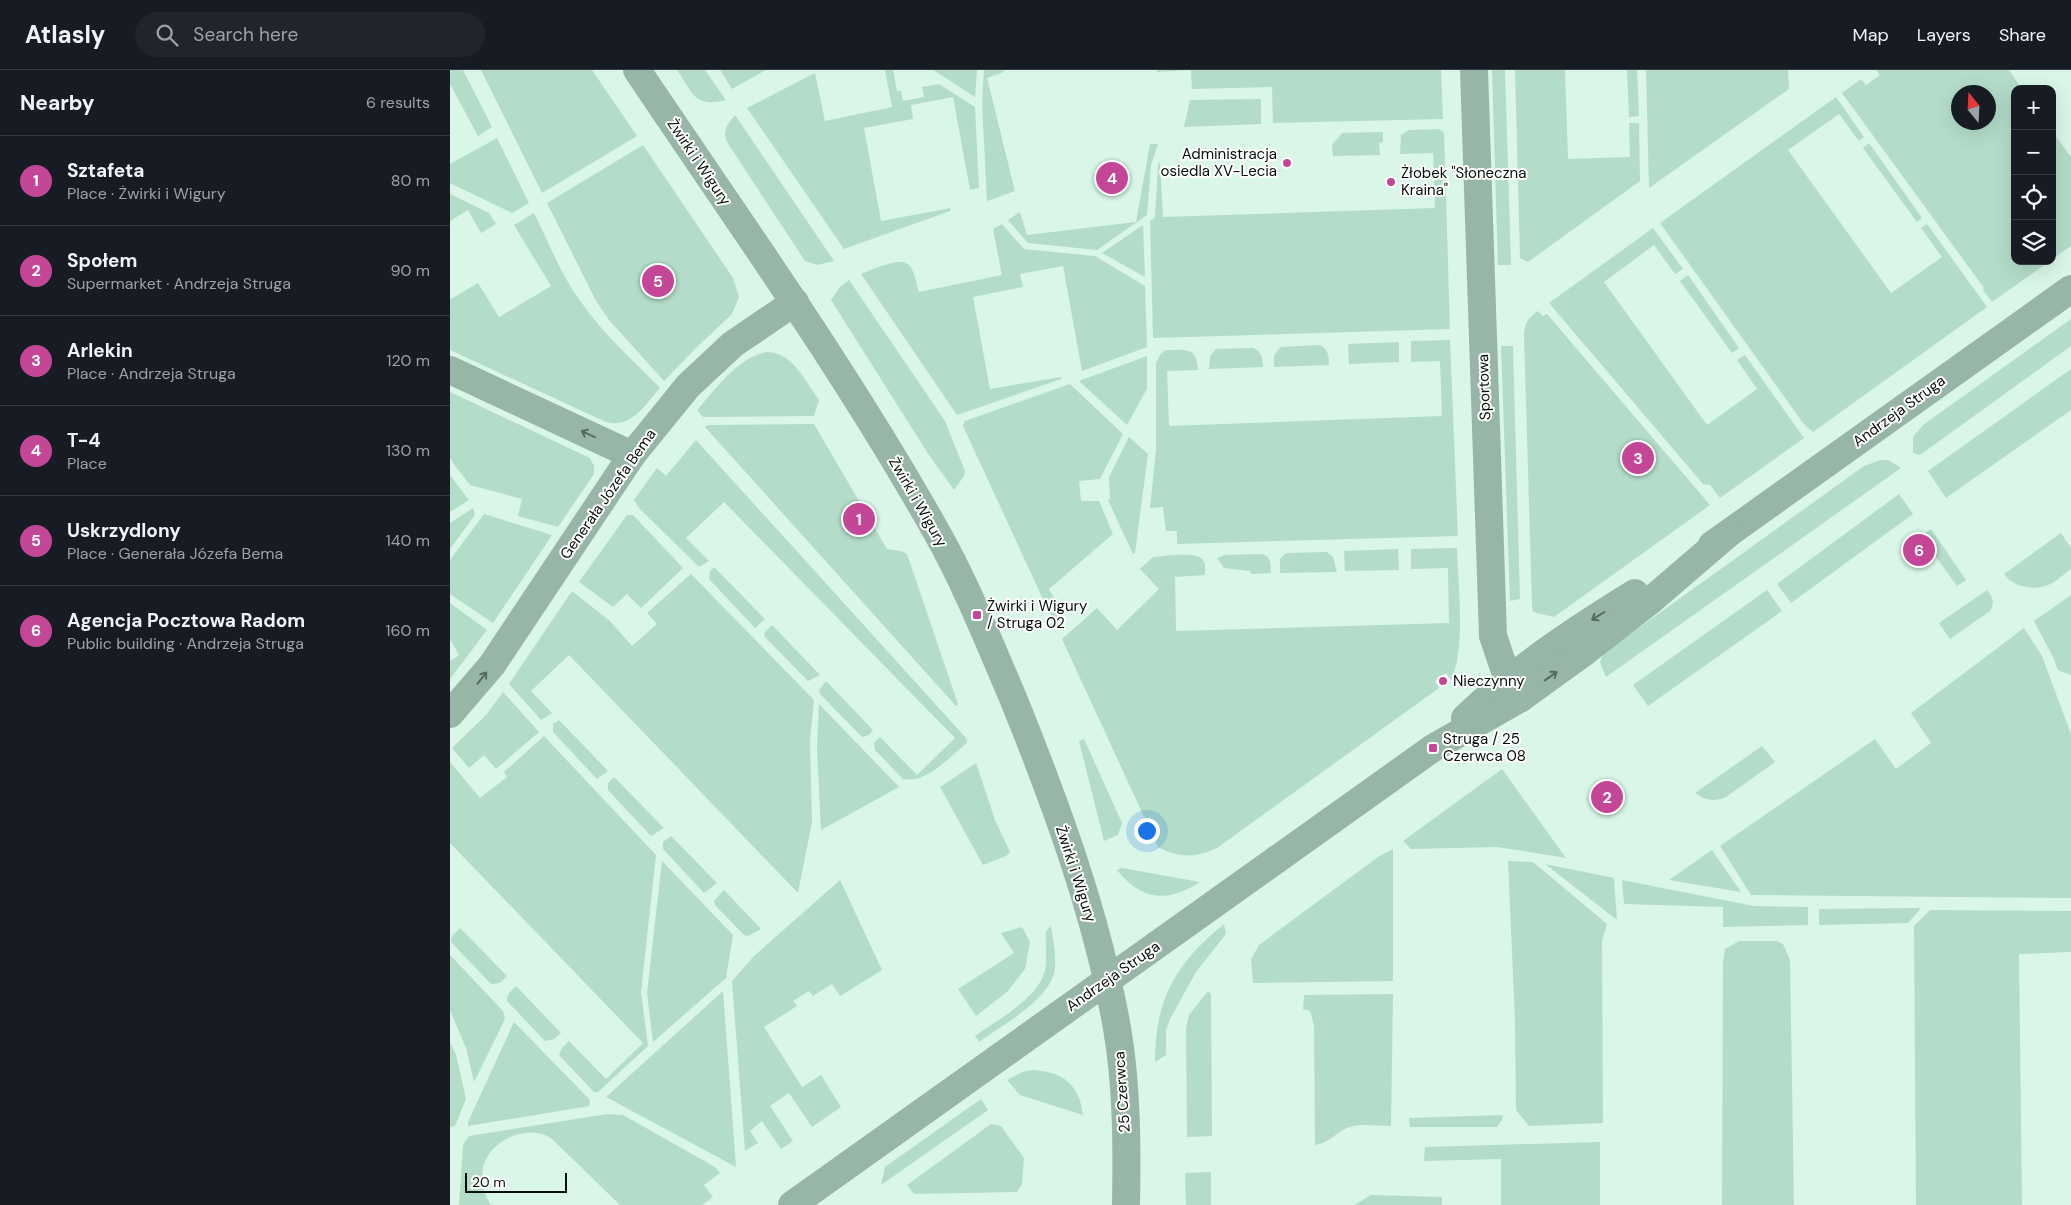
<!DOCTYPE html>
<html lang="en">
<head>
<meta charset="utf-8">
<style>
	body { margin:0; font-family:"DM Sans",sans-serif; background:#20242c; color:#f1f3f6 }
	.controls { position:absolute; right:15px; top:15px; display:grid; overflow:hidden; border-radius:10px; box-shadow:0 5px 20px #0002 }
	.controls button { width:45px; height:45px; display:grid; place-items:center; padding:0; border:0; border-bottom:1px solid #363941; background:#171b24; color:#f1f3f6; font:25px sans-serif }
	.compass { position:absolute; left:1501px; top:15px; width:45px; height:45px; border-radius:50%; background:#171b24; box-shadow:0 5px 20px #0002; rotate:342deg }
	.scale { position:absolute; left:15px; bottom:12px; width:102px; box-sizing:border-box; padding-left:5px; border:2px solid #050e0a; border-top:0; font-size:14px; line-height:18px; white-space:nowrap; color:#050e0a; -webkit-text-stroke:4px #fff; paint-order:stroke }
	.you { position:absolute; left:696px; top:760px; width:18px; height:18px; margin:-12px; border:4px solid #fff; border-radius:50%; background:#1a73e8; box-shadow:0 0 0 8px #1a73e833 }
	.badge { display:grid; place-items:center; width:32px; height:32px; border-radius:50%; background:#c44797; color:#fff; font-size:16px; font-weight:700 }
	.pin { position:absolute; translate:-50% -50%; border:2px solid #fff; box-shadow:0 1px 5px #0006 }
	.list { margin:0; padding:0; list-style:none }
	h2 { display:flex; justify-content:space-between; align-items:center; height:65px; margin:0; padding:0 20px; font-size:21px }
	h2 small { font-size:16px; font-weight:400; color:#9ea1a6 }
	.list li { display:grid; grid-template-columns:32px 1fr auto; gap:15px; align-items:center; box-sizing:border-box; height:90px; padding:0 20px; border-top:1px solid #363941 }
	.list b { display:block; font-size:19px; white-space:nowrap }
	.list p { margin:0; font-size:16px; white-space:nowrap; color:#9ea1a6 }
	.list em { font-size:16px; font-style:normal; color:#9ea1a6 }
	.icon { flex:none; width:28px; height:28px; fill:none; stroke:currentColor; stroke-width:2; stroke-linecap:round; stroke-linejoin:round }
	.map { position:relative; flex:none; width:1621px; height:1135px; overflow:hidden }
	header { display:flex; align-items:center; gap:30px; box-sizing:border-box; height:70px; padding:0 25px; background:#171b24; border-bottom:1px solid #363941 }
	header strong { font-size:24px }
	nav { display:flex; gap:28px; margin-inline-start:auto; font-size:18px }
	.search { width:350px; height:45px; background:#20242c; display:flex; align-items:center; gap:12px; box-sizing:border-box; padding:0 18px; border-radius:28px; color:#9ea1a6; font-size:19px }
	main { display:flex }
	aside { flex:1; background:#171b24 }
	.map>svg:first-child { display:block }
</style>
</head>
<body>
<header>
<strong>Atlasly</strong>
<div class="search"><svg class="icon" aria-label="search" viewBox="0 0 24 24"><circle cx="10" cy="10" r="6"/><path d="M15 15l6 6"/></svg>Search here</div>
<nav><a>Map</a><a>Layers</a><a>Share</a></nav>
</header>
<main>
<aside>
<h2>Nearby<small>6 results</small></h2>
<ul class="list">
<li><span class="badge">1</span><div><b>Sztafeta</b><p>Place · Żwirki i Wigury</p></div><em>80 m</em></li>
<li><span class="badge">2</span><div><b>Społem</b><p>Supermarket · Andrzeja Struga</p></div><em>90 m</em></li>
<li><span class="badge">3</span><div><b>Arlekin</b><p>Place · Andrzeja Struga</p></div><em>120 m</em></li>
<li><span class="badge">4</span><div><b>T-4</b><p>Place</p></div><em>130 m</em></li>
<li><span class="badge">5</span><div><b>Uskrzydlony</b><p>Place · Generała Józefa Bema</p></div><em>140 m</em></li>
<li><span class="badge">6</span><div><b>Agencja Pocztowa Radom</b><p>Public building · Andrzeja Struga</p></div><em>160 m</em></li>
</ul>
</aside>
<div class="map">
<svg width="1621" height="1135" viewBox="0 0 1621 1135">
	<rect width="100%" height="100%" fill="#d9f6e8"/>
	<g fill="#b3ddc9" fill-rule="evenodd">
		<polygon points="0,0 13,0 42,57 28,66 0,14"/>
		<polygon points="31,0 142,0 187,66 92,123"/>
		<path d="M227,0H255L276,30C244,38 243,23 227,0Z"/>
		<polygon points="270,0 316,0 282,19"/>
		<polygon points="435,0 443,0 447,21 451,21 453,31 474,27 472,17 489,14 525,37 529,118 520,120 503,27 461,35 463,49 414,58 431,151 501,138 500,141 394,179 297,38 365,3 375,51 442,37"/>
		<polygon points="483,0 527,0 525,27"/>
		<polygon points="534,0 553,0 554,2 537,8 565,121 537,131 532,33"/>
		<polygon points="707,0 991,0 993,49 823,53 822,17 742,19 741,0 707,2"/>
		<polygon points="1042,0 1055,0 1061,195 1048,195"/>
		<polygon points="1065,0 1115,0 1118,89 1180,87 1179,53 1189,53 1190,111 1078,192 1070,188"/>
		<polygon points="1177,0 1187,0 1189,46 1179,47"/>
		<polygon points="1196,0 1338,0 1339,19 1199,118"/>
		<path d="M1426,0H1559L1572,19H1565V191H1600L1542,232L1533,220L1534,218L1392,23L1411,9L1416,15L1430,5ZM1508,22H1538V52H1508Z"/>
		<polygon points="1386,27 1414,67 1409,71 1389,44 1338,80 1441,223 1492,187 1471,158 1477,154 1537,237 1363,362 1353,353 1210,153"/>
		<polygon points="811,29 811,54 734,57 740,30"/>
		<path d="M285,45L384,191L367,195L355,191L277,72C272,61 278,53 285,45Z"/>
		<polygon points="988,59 994,62 1000,259 703,268 700,151 705,147 708,95 710,92 713,147 985,138 983,83 950,84 951,65 959,60"/>
		<polygon points="1602,61 1621,87 1621,176 1602,189"/>
		<polygon points="933,62 933,72 929,73 930,85 883,86 882,75 892,63"/>
		<polygon points="47,68 79,133 62,143 0,113 0,94"/>
		<polygon points="1419,73 1472,148 1467,152 1413,78"/>
		<polygon points="700,74 708,74 701,95 697,145 647,180 578,173 558,150 570,142 577,165 686,152"/>
		<polygon points="193,75 283,208 289,227 282,244 246,278 214,311 159,250 146,231 97,133"/>
		<polygon points="0,124 39,143 46,154 31,163 18,140 0,151"/>
		<path d="M84,143C99,173 111,205 131,232C153,264 183,290 210,318C195,335 181,359 156,352L0,280V228L1,229L28,213L49,247L101,216L64,155Z"/>
		<path d="M552,154L574,179L645,186L695,216L697,277L632,301L613,196L570,204L573,217L523,227L540,319L611,307V309L507,345L411,204C422,200 452,185 460,196C465,203 466,214 469,222L552,205L543,159Z"/>
		<polygon points="693,155 695,207 652,183"/>
		<polygon points="1203,158 1233,199 1225,204 1204,175 1154,212 1257,355 1307,319 1287,290 1295,285 1354,368 1270,428 1260,415 1253,414 1099,233"/>
		<polygon points="1238,205 1289,278 1282,283 1230,211"/>
		<polygon points="399,210 495,351 515,401 514,406 504,420 477,382 381,230 390,217"/>
		<path d="M1088,241L1093,246L1097,244L1260,435L1104,547L1083,542L1082,535L1074,265C1075,252 1078,248 1088,241Z"/>
		<polygon points="1621,249 1621,276 1470,385 1463,383 1463,367 1473,355"/>
		<path d="M1000,270L1008,466L727,474V461H716L713,437L700,438L706,379V294C708,290 709,285 712,283C715,279 720,280 724,280C741,279 747,282 748,300L717,301L719,356L992,346L990,291L961,292V271Z"/>
		<polygon points="949,272 949,292 899,294 898,274"/>
		<path d="M869,275C878,278 879,286 879,295L824,297V285L831,277Z"/>
		<polygon points="1051,276 1063,276 1070,529 1060,531"/>
		<path d="M803,278C812,282 813,288 813,297L759,299L760,286L766,279Z"/>
		<path d="M316,282C343,282 355,311 369,330L364,346L253,347L247,340C267,318 286,289 316,282Z"/>
		<polygon points="697,286 697,319 677,355 629,311"/>
		<polygon points="1621,299 1621,340 1496,428 1478,401"/>
		<polygon points="620,314 673,364 650,409 629,411 631,431 649,431 663,464 599,519 614,545 604,553 513,356 515,351"/>
		<polygon points="0,322 140,388 144,396 144,404 108,457 68,446 72,429 20,415 3,393 0,387"/>
		<polygon points="364,354 437,479 451,481 457,484 508,634 506,636 255,357 258,355"/>
		<polygon points="679,367 698,384 685,483 683,484 658,430 660,429 659,409 658,409"/>
		<path d="M246,370L516,668L517,673C500,686 477,714 453,709L425,680L424,673L430,667L467,705L505,668L274,432L236,468L259,491L249,497L189,438L184,430L207,398L216,406Z"/>
		<polygon points="1430,390 1438,390 1451,398 1156,607 1150,592 1152,587 1158,580 1414,396"/>
		<polygon points="0,405 19,430 0,442"/>
		<polygon points="1449,424 1463,444 1341,533 1327,514"/>
		<polygon points="23,438 25,445 0,479 0,453"/>
		<polygon points="34,444 102,465 43,553 0,524 0,490"/>
		<polygon points="177,445 183,445 233,498 191,538 177,524 163,537 129,512"/>
		<polygon points="1481,459 1516,510 1507,516 1471,466"/>
		<path d="M1611,463L1621,478V499C1614,504 1606,512 1598,515C1583,521 1563,517 1554,504Z"/>
		<path d="M1007,478C1008,513 1016,579 1001,610L996,603L985,611L989,618L767,778C746,788 728,788 708,777L612,569L647,538L667,560L709,519L690,499L703,487C714,486 747,481 753,490C756,494 755,500 755,505L725,507L726,561L999,553L998,498L961,499V479Z"/>
		<polygon points="948,479 949,500 895,501 894,481"/>
		<polygon points="877,482 883,487 887,502 830,503 830,489 836,483"/>
		<path d="M811,484C822,486 820,495 821,503L801,504L800,501L774,498L767,488L775,485Z"/>
		<polygon points="264,497 315,549 305,558 259,509 260,501"/>
		<polygon points="241,504 364,630 360,670 362,752 348,823 119,585 81,621 102,643 91,650 59,614 122,521 160,551 182,576 207,554 197,543"/>
		<polygon points="1317,520 1332,541 1198,636 1183,615"/>
		<path d="M1537,520C1543,527 1545,533 1540,541L1500,569L1489,553Z"/>
		<polygon points="1621,525 1621,605 1608,600 1603,587 1584,551"/>
		<polygon points="0,533 37,560 0,609 0,591 9,585 0,569"/>
		<polygon points="322,555 370,605 358,611 314,566 315,562"/>
		<polygon points="1574,558 1592,586 1621,664 1621,828 1301,825 1270,776 1425,669 1446,699 1481,673 1461,643"/>
		<polygon points="376,611 423,660 419,665 412,667 369,623 370,619"/>
		<polygon points="53,622 89,662 46,699 34,685 19,698 2,678 36,645"/>
		<polygon points="369,634 449,717 371,760 367,678"/>
		<polygon points="109,650 158,701 147,709 103,662 103,654"/>
		<polygon points="94,666 206,785 191,922 198,976 148,1022 144,1022 109,985 112,978 119,971 156,1009 193,973 0,773 0,692 30,728 57,707 54,702"/>
		<polygon points="634,669 672,753 668,765 654,771 629,671"/>
		<path d="M1312,676L1325,692L1276,727C1265,732 1255,731 1245,723Z"/>
		<polygon points="526,693 545,750 560,782 556,786 533,795 490,717"/>
		<polygon points="1052,699 1116,788 1047,777 961,779 953,771"/>
		<polygon points="164,707 214,758 201,766 158,720 158,713"/>
		<polygon points="221,766 267,813 254,823 213,779 213,772"/>
		<polygon points="943,779 943,911 803,913 801,889 809,875 928,787"/>
		<polygon points="1262,780 1291,822 1219,810"/>
		<polygon points="212,791 283,865 276,908 203,972 197,923"/>
		<polygon points="1058,791 1083,792 1157,854 1152,871 1153,1053 1079,1056 1066,1040 1065,951"/>
		<polygon points="1095,794 1164,808 1167,850"/>
		<path d="M672,798L750,812C717,833 692,831 667,800Z"/>
		<polygon points="390,810 432,900 390,926 382,914 363,926 359,921 343,931 347,936 314,957 352,1017 371,1005 391,1037 362,1057 339,1023 320,1036 343,1071 331,1079 312,1051 300,1061 308,1073 295,1081 282,911 304,886"/>
		<polygon points="1172,810 1304,836 1358,837 1358,855 1273,857 1273,837 1174,834"/>
		<polygon points="274,820 311,859 298,866 294,865 265,835 264,831"/>
		<polygon points="1471,838 1458,853 1369,855 1369,839"/>
		<polygon points="1480,840 1621,841 1621,882 1569,884 1572,1135 1466,1135 1464,856"/>
		<path d="M774,854L776,864L746,902L720,949L716,960V985L705,992C705,929 726,893 774,854Z"/>
		<path d="M601,856C603,869 606,884 605,898C602,929 552,955 529,972L525,966C546,951 585,930 594,904C598,892 595,874 596,861Z"/>
		<polygon points="572,857 580,872 575,899 558,921 526,946 508,919 564,883 551,863"/>
		<polygon points="10,858 57,906 50,913 41,914 1,872 2,866"/>
		<polygon points="1289,871 1326,871 1333,874 1340,890 1344,1135 1272,1135 1273,893 1275,879"/>
		<polygon points="0,885 53,941 55,949 24,1012 16,978 0,940"/>
		<polygon points="66,916 111,963 104,969 95,971 57,931 58,924"/>
		<polygon points="273,921 286,1097 156,1027"/>
		<polygon points="758,921 761,924 762,1066 737,1067 736,958 739,945"/>
		<path d="M943,924L941,1056C927,1056 905,1052 893,1060C883,1066 878,1073 865,1075L864,955L860,941L853,939L854,925Z"/>
		<polygon points="64,952 140,1030 139,1036 18,1056 18,1052"/>
		<polygon points="0,972 6,985 16,1029 5,1056 0,1057"/>
		<path d="M583,1000C613,1002 629,1014 633,1045L570,1025L557,1010L572,1002Z"/>
		<polygon points="531,1029 538,1040 431,1115 435,1097"/>
		<path d="M157,1044L173,1045L265,1097L270,1103L254,1115L263,1127L252,1135H170L102,1069C80,1053 42,1069 34,1094C30,1108 33,1123 41,1135H9L13,1075L19,1066Z"/>
		<polygon points="1053,1045 1052,1050 1047,1057 960,1057 959,1048"/>
		<polygon points="541,1054 551,1056 574,1088 572,1114 567,1122 464,1124 457,1115"/>
		<polygon points="1150,1072 1150,1135 1051,1135 1051,1089 974,1091 975,1077"/>
		<polygon points="761,1102 761,1135 736,1135 735,1103"/>
		<polygon points="921,1125 992,1127 992,1135 904,1135"/>
	</g>
	<g fill="none" stroke-linecap="round" stroke-linejoin="round">
		<g stroke="#98b6a8" stroke-width="28">
			<polyline points="1024,0 1043,566 1058,610 1071,628"/>
			<polyline points="0,300 182,385"/>
			<polyline points="0,644 42,595 182,385 238,316 283,274 345,232"/>
		</g>
		<g stroke="#98b6a8" stroke-width="28">
			<path d="M187,0C289,152 396,301 486,461C516,514 539,572 563,628C606,734 647,845 667,958C677,1016 677,1077 676,1135"/>
			<polyline points="1262,475 1621,219"/>
			<path d="M1015,648C1066,599 1125,560 1185,523"/>
			<polyline points="342,1135 983,678 1071,628 1132,584 1200,531 1278,464"/>
		</g>
	</g>
	<defs><path id="oneway-shaft" d="M-6 0H5M1.5-3L5.5 0L1.5 3" fill="none" stroke-width="1.6" stroke-linecap="round" stroke-linejoin="round" transform="scale(1.25)"/></defs>
	<g stroke="#566a61">
		<use href="#oneway-shaft" transform="translate(138 364) rotate(-155)"/>
		<use href="#oneway-shaft" transform="translate(1148 546) rotate(148)"/>
		<use href="#oneway-shaft" transform="translate(1101 606) rotate(-36)"/>
		<use href="#oneway-shaft" transform="translate(32 608) rotate(-52)"/>
	</g>
	<g fill="#c44797" stroke="#fff" stroke-width="2">
		<circle cx="837" cy="93" r="5"/>
		<circle cx="941" cy="112" r="5"/>
		<rect x="522" y="540" width="10" height="10" rx="2.5"/>
		<circle cx="993" cy="611" r="5"/>
		<rect x="978" y="673" width="10" height="10" rx="2.5"/>
	</g>
	<g text-anchor="middle" stroke-width="4" stroke-linejoin="round" paint-order="stroke">
		<g font-size="15" fill="#050e0a" stroke="#fff" text-anchor="start">
			<text x="827" y="89" text-anchor="end">Administracja<tspan x="827" dy="17">osiedla XV-Lecia</tspan></text>
			<text x="951" y="108">Żłobek "Słoneczna<tspan x="951" dy="17">Kraina"</tspan></text>
			<text x="537" y="541">Żwirki i Wigury<tspan x="537" dy="17">/ Struga 02</tspan></text>
			<text x="1003" y="616">Nieczynny</text>
			<text x="993" y="674">Struga / 25<tspan x="993" dy="17">Czerwca 08</tspan></text>
		</g>
		<g font-size="15" fill="#050e0a" stroke="#fff">
			<text transform="translate(249 92) rotate(56)" y="5">Żwirki i Wigury</text>
			<text transform="translate(1034 317) rotate(-92)" y="5">Sportowa</text>
			<text transform="translate(1449 341) rotate(-36)" y="5">Andrzeja Struga</text>
			<text transform="translate(158 424) rotate(-55)" y="5">Generała Józefa Bema</text>
			<text transform="translate(468 432) rotate(60)" y="5">Żwirki i Wigury</text>
			<text transform="translate(626 804) rotate(72)" y="5">Żwirki i Wigury</text>
			<text transform="translate(663 906) rotate(-35)" y="5">Andrzeja Struga</text>
			<text transform="translate(672 1022) rotate(-94)" y="5">25 Czerwca</text>
		</g>
	</g>
</svg>
<div class="controls">
<button>+</button>
<button>−</button>
<button><svg class="icon" aria-label="locate" viewBox="0 0 24 24"><circle cx="12" cy="12" r="6"/><path d="M12 2v4M12 18v4M2 12h4M18 12h4"/></svg></button>
<button><svg class="icon" aria-label="layers" viewBox="0 0 24 24"><path d="M12 4l9 5-9 5-9-5zM3 14l9 5 9-5"/></svg></button>
</div>
<svg class="compass" viewBox="-18 -18 36 36"><path d="M0-13l5 13h-10z" fill="#e53935"/><path d="M0 13l5-13h-10z" fill="#9ea1a6"/></svg>
<div class="scale">20 m</div>
<div class="you"></div>
<div class="pin badge" style="left:409px;top:449px">1</div>
<div class="pin badge" style="left:1157px;top:727px">2</div>
<div class="pin badge" style="left:1188px;top:388px">3</div>
<div class="pin badge" style="left:662px;top:108px">4</div>
<div class="pin badge" style="left:208px;top:211px">5</div>
<div class="pin badge" style="left:1469px;top:480px">6</div>
</div>
</main>
</body>
</html>
